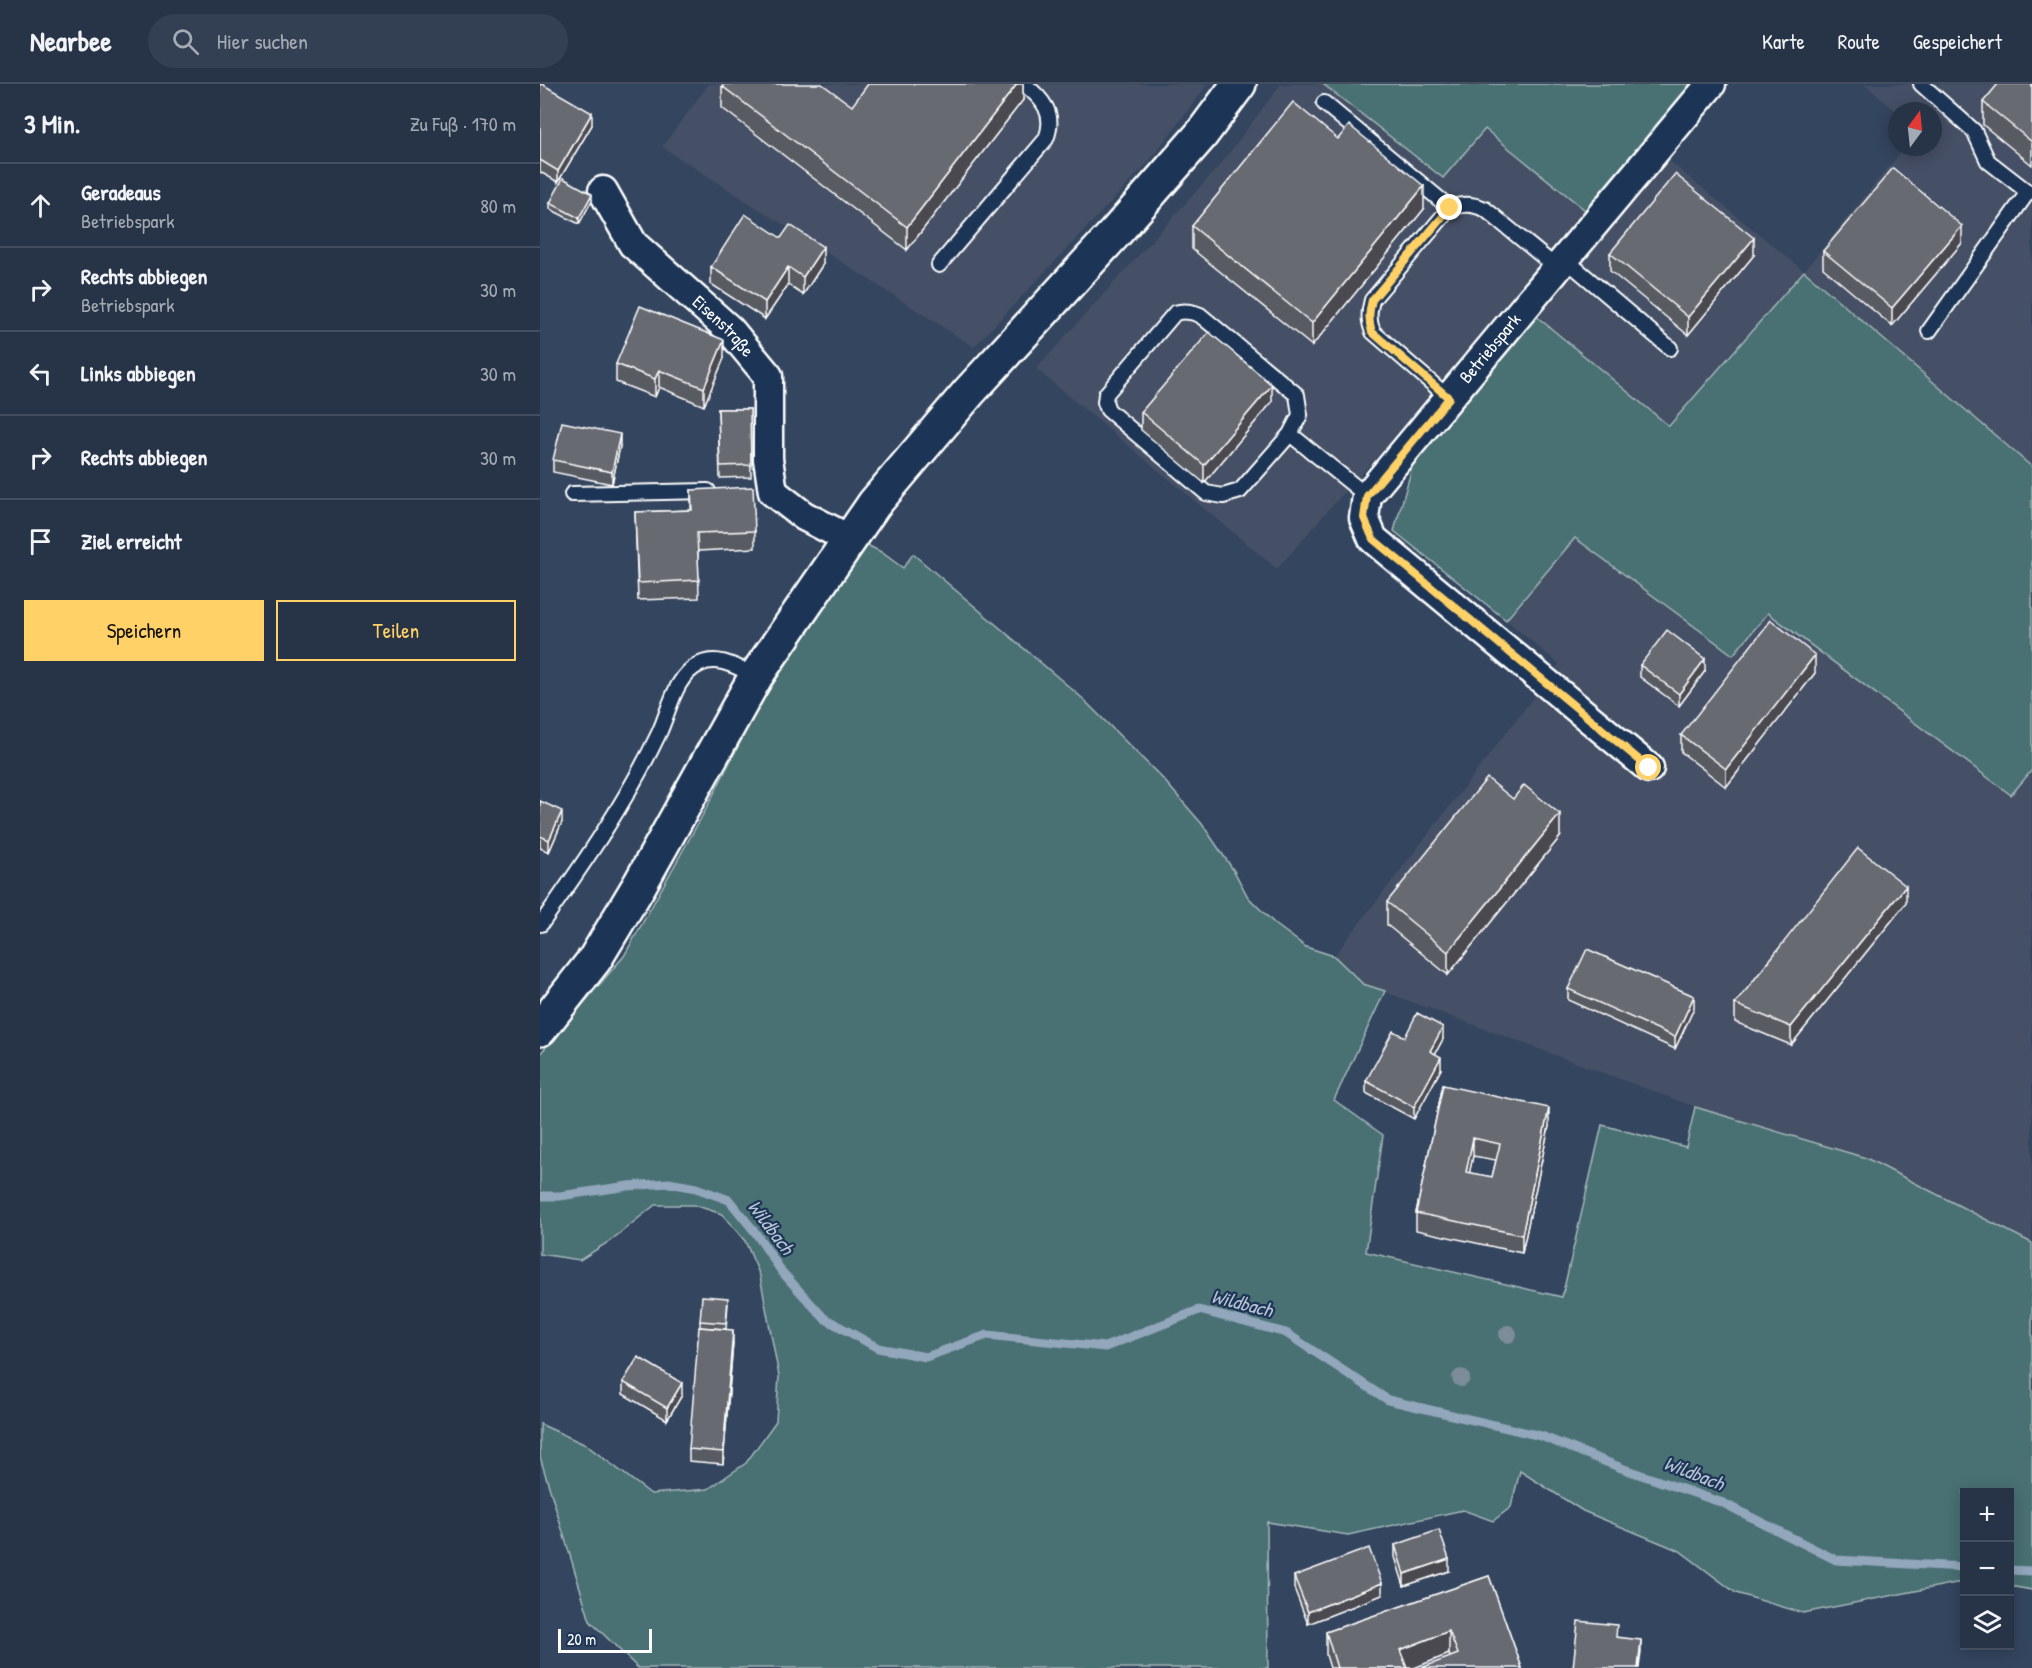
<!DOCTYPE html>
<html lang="de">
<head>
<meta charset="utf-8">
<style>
	body { margin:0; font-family:"Patrick Hand",sans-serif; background:#333f52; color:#f1f3f6 }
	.controls { position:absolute; right:18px; bottom:18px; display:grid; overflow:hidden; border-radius:0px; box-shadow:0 3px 15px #0003 }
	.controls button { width:54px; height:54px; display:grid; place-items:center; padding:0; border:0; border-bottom:2px solid #434f60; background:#273447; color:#f1f3f6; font:30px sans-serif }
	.compass { position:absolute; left:1348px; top:18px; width:54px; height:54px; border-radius:50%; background:#273447; box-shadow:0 3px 15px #0003; rotate:15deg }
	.scale { position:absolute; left:18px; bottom:15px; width:94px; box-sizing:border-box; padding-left:6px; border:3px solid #fff; border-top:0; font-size:16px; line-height:21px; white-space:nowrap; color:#fff; -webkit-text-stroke:4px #1d3557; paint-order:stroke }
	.stop { position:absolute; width:18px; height:18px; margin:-14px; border:4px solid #ffd166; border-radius:50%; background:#fff }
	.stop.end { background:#ffd166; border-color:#fff; box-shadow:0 2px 6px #0008 }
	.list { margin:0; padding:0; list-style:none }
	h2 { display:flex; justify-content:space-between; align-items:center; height:78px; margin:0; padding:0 24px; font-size:26px }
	h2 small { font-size:20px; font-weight:400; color:#a4aab4 }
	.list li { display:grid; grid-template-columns:39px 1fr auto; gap:18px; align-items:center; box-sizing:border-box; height:84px; padding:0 24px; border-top:2px solid #434f60 }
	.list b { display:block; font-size:22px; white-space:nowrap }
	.list p { margin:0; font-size:20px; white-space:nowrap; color:#a4aab4 }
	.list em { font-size:20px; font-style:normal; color:#a4aab4 }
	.actions { display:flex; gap:12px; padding:18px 24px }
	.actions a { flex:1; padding:14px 0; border:2px solid #ffd166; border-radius:0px; text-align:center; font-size:21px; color:#ffd166 }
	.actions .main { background:#ffd166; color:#111 }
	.icon { flex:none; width:33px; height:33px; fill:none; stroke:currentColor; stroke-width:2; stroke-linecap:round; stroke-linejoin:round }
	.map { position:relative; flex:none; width:1492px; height:1584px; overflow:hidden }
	header { display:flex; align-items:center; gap:36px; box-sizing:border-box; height:84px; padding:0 30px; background:#273447; border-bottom:2px solid #434f60 }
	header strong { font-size:28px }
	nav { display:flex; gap:33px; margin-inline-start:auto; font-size:21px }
	.search { width:420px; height:54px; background:#333f52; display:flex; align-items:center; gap:15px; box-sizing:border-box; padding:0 21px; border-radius:33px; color:#a4aab4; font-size:22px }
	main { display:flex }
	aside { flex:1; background:#273447 }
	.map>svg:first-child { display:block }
</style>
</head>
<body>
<header>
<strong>Nearbee</strong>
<div class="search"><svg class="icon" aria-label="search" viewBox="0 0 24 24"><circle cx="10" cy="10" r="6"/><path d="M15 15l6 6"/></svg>Hier suchen</div>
<nav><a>Karte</a><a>Route</a><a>Gespeichert</a></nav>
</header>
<main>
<aside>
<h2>3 Min.<small>Zu Fuß · 170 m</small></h2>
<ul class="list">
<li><svg class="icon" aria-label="ahead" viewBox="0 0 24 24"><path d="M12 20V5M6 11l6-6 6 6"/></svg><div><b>Geradeaus</b><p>Betriebspark</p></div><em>80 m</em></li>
<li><svg class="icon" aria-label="right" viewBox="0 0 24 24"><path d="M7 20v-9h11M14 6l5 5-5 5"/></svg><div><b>Rechts abbiegen</b><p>Betriebspark</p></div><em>30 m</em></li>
<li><svg class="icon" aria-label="left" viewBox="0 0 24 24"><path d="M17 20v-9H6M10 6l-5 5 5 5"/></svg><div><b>Links abbiegen</b></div><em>30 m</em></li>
<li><svg class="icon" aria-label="right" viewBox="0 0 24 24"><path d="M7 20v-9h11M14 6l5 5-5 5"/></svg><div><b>Rechts abbiegen</b></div><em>30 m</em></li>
<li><svg class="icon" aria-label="arrive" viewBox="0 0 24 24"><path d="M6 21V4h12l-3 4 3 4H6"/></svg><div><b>Ziel erreicht</b></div></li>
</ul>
<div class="actions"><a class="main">Speichern</a><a>Teilen</a></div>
</aside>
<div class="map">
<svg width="1492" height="1584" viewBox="0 0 1492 1584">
	<rect width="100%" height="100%" fill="#34455f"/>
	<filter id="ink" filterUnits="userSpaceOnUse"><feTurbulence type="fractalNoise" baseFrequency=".0167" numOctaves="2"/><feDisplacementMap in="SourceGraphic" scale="12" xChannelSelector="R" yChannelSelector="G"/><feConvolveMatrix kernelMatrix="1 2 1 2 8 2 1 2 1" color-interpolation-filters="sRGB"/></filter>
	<g filter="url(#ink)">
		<g fill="#445065">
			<polygon points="169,0 668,0 607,80 434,263 122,63"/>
			<polygon points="741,0 783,0 903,93 945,45 1045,126 845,364 782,433 737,485 496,285 680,81"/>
			<polygon points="1324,0 1492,0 1492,383 1407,311 1129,342 996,232 1128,76 1264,187 1365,63 1393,63 1393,27 1357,28"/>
			<polygon points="1035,453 1193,571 1228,529 1470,711 1492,686 1492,1159 1326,1074 1155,1023 823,900 794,872 1019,580 966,536"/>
		</g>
		<g fill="#497073" stroke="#a4b8b9" stroke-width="1.5">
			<polygon points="783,0 1151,0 1045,126 945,45 903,94"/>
			<polygon points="1264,187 1492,383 1492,686 1471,711 1228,529 1193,571 1035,454 966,536 854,447 873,380 996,232 1129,342"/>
			<polygon points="327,461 341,468 363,484 373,470 541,613 623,695 662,740 694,787 708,813 735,840 766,863 794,872 823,900 845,907 794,1016 843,1051 826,1168 1022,1213 1062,1041 1146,1063 1155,1023 1326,1074 1492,1159 1492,1506 1470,1502 1470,1408 1424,1408 1424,1499 1416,1499 1263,1529 1196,1509 1140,1467 1043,1427 980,1387 971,1423 953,1437 923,1426 808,1451 727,1438 728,1584 98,1584 50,1537 0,1373 0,1340 46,1361 111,1410 168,1405 206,1379 236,1337 239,1292 220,1192 205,1157 182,1130 154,1121 115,1121 70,1157 40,1176 0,1170 0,970 84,872 166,725 217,625 268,546"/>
		</g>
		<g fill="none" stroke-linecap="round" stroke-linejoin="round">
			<g stroke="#92a6bc" stroke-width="9">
				<polyline points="0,1112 20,1112 88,1102 129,1099 156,1104 189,1116 215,1148 242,1188 284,1234 338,1264 386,1273 447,1251 565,1263 659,1226 746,1249 848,1316 1001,1352 1084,1385 1183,1419 1296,1476 1424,1483"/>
				<polyline points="1470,1486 1492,1487"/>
			</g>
			<defs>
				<g id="service">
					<polyline points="1381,0 1434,47 1448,77 1488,108 1389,247"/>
					<polyline points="784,19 910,124"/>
					<polyline points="1025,175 1130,264"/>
					<path d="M399,181L506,55C516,30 503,15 484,0"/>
					<path d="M909,314L833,248C828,236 829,228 832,216L910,124C924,119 932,120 945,125L1017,184"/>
					<path d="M750,350L700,407L683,412L666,409L568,326L565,318L566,310L635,229C644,226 651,227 660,231L757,311L760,331L750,350L827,412"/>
					<polyline points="32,410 168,407"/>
					<path d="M1,840C44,779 87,717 119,649C130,626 134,592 160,580C179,571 198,584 216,592"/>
				</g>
				<g id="minor">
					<path id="s1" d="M63,107L93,160L190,246L228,292V375L233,408L264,432L309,455"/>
					<path id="s2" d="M1109,684L833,455L824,434L827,412L1171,0"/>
				</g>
				<polyline id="primary" points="0,945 55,875 100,800 216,592 334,420 429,308 576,148 661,51 699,0"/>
			</defs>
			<use href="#service" stroke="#fff" stroke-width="18"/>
			<use href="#minor" stroke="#fff" stroke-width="33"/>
			<use href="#primary" stroke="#fff" stroke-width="38"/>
			<use href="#service" stroke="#1d3557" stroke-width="14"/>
			<use href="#minor" stroke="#1d3557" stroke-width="28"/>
			<use href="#primary" stroke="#1d3557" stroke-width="33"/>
		</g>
		<g fill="#7c8c98">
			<circle cx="968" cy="1250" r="9"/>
			<circle cx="921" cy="1294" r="9"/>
		</g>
		<g fill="#595b62" stroke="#fff" stroke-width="1.5" fill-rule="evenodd">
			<polygon points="0,0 52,41 18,98 0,88"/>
			<polygon points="483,0 483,16 367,166 182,24 182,2 312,22"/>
			<polygon points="1492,0 1492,81 1443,41 1443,18"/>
			<polygon points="52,116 39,140 10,125 10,119"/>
			<polygon points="884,125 772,262 652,165 652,142"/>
			<polygon points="1422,159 1352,242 1283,184 1283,167"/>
			<polygon points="1070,169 1214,171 1148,251 1070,187"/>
			<polygon points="283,180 263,211 248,201 225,235 171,200 171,183"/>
			<polygon points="184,274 164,322 119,303 115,313 76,298 76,280"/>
			<polygon points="732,318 664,399 601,346 601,328"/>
			<polygon points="178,325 210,325 211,393 180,394"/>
			<polygon points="80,362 72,400 13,388 13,376"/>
			<polygon points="151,406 215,447 215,464 158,467 159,514 98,516 95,428 151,426"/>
			<polygon points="1100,581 1165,587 1139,622 1100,593"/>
			<polygon points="1275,589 1186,703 1141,668 1141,651"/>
			<polygon points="0,717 22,738 9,768 0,764"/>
			<polygon points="1020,753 908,891 847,841 847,818"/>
			<polygon points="1366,819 1251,961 1195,938 1195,920"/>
			<polygon points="1028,905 1154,924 1135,965 1028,916"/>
			<polygon points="865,953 903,955 895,970 901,985 874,1035 826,1009 826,997"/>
			<path d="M903,1001L1009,1042L982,1169L876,1146V1129ZM933,1072L956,1076L952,1093L929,1089Z"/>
			<polygon points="188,1220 186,1245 160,1243 160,1237"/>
			<polygon points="193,1258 183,1380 149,1377 149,1365"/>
			<polygon points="83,1298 142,1311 127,1336 83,1310"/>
			<polygon points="855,1461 909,1487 864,1502 855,1473"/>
			<polygon points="754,1492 842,1511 768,1540 754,1504"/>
			<polygon points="949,1492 982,1584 910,1573 909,1570 874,1584 790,1584 786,1571 786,1548"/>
		</g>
		<g fill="#494a50" stroke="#fff" stroke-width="1.5">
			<polygon points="477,0 483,0 483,16 367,166 367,143"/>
			<polygon points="52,29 52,41 18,98 18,87"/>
			<polygon points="884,102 884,125 772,262 772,239"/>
			<polygon points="52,110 52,116 39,140 39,134"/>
			<polygon points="1422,142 1422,159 1352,242 1352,224"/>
			<polygon points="1214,154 1214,171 1148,251 1148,233"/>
			<polygon points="283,163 283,180 263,211 263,193"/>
			<polygon points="248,183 248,201 225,235 225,218"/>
			<polygon points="184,256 184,274 164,322 164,304"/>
			<polygon points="119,286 119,303 115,313 115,295"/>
			<polygon points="732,301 732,318 664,399 664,381"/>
			<polygon points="80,350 80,362 72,400 72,388"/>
			<polygon points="1275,571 1275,589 1186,703 1186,685"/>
			<polygon points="1165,575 1165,587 1139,622 1139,610"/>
			<polygon points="22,727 22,738 9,768 9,756"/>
			<polygon points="1020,730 1020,753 908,891 908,868"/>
			<polygon points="1366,802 1366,819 1251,961 1251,943"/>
			<polygon points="1154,912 1154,924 1135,965 1135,953"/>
			<polygon points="903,943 903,955 890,979 890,967"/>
			<polygon points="901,973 901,985 874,1035 874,1023"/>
			<polygon points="1009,1024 1009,1042 982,1169 982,1151"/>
			<polygon points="933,1054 933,1072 926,1105 926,1088"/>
			<polygon points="193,1246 193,1258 183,1380 183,1368"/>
			<polygon points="142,1299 142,1311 127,1336 127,1324"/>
			<polygon points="909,1475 909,1487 864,1502 864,1490"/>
			<polygon points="842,1499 842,1511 768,1540 768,1528"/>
			<polygon points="909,1547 909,1570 874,1584 860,1584 860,1566"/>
			<polygon points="1101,1556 1101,1568 1099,1584 1098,1584"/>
		</g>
		<g fill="#686a72" stroke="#fff" stroke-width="1.5" fill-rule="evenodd">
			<polygon points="0,0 2,0 52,29 18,87 0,76"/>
			<polygon points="183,0 282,0 312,22 328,0 477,0 367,143 182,2"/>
			<polygon points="1458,0 1492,0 1492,58 1443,18"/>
			<polygon points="753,18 798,55 809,41 884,102 772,239 652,142"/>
			<polygon points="1353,84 1422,142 1352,224 1283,167"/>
			<polygon points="1135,90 1214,154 1148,233 1070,169"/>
			<polygon points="23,94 52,110 39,134 10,119"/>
			<polygon points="205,130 241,154 250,141 283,163 263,193 248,183 225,218 171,183"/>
			<polygon points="100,222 184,256 164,304 119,286 115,295 76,280"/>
			<polygon points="669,248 732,301 664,381 601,328"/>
			<polygon points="178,325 210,325 211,381 180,382"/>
			<polygon points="22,338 80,350 72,388 13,376"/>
			<polygon points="213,403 215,447 157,449 159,496 98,499 95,428 152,426 151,406"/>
			<polygon points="1231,536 1275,571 1186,685 1141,651"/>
			<polygon points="1127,546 1165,575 1139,610 1100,581"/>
			<polygon points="947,694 973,715 984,701 1020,730 908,868 847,818"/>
			<polygon points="0,717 22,727 9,756 0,752"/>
			<polygon points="1318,764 1366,802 1251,943 1195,920"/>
			<polygon points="1047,865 1154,912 1135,953 1028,905"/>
			<polygon points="877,929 903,943 890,967 901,973 874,1023 826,997 853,947 865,953"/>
			<path d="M903,1001L1009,1024L982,1151L876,1129ZM933,1054L960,1060L952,1093L926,1088Z"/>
			<polygon points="162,1212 188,1214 186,1239 160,1237"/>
			<polygon points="159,1243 193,1246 183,1368 149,1365"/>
			<polygon points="98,1273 142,1299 127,1324 83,1298"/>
			<polygon points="899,1446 909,1475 864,1490 855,1461"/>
			<polygon points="829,1464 842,1499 768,1528 754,1492"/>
			<polygon points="949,1492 982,1584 881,1584 918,1570 909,1547 860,1566 867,1584 797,1584 786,1548"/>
			<polygon points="1038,1537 1077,1541 1076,1553 1101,1556 1098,1584 1033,1584"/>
		</g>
	</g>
	<g fill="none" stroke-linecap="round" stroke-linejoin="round" filter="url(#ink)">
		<path stroke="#ffd166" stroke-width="8" d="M910,124L832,216C829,228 828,236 832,248L909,314L827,412L824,434L833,455L1109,684"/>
	</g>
	<g text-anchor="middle" stroke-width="4.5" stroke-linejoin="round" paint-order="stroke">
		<g font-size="18" fill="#fff" stroke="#1d3557">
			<text dy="6" stroke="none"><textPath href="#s1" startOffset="183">Eisenstraße</textPath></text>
			<text dy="6" stroke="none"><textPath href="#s2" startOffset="596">Betriebspark</textPath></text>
		</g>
		<g font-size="20" font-style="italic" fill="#b7c3d3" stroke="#1d3557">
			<text transform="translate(231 1143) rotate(53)" y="7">Wildbach</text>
			<text transform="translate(702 1219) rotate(14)" y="7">Wildbach</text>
			<text transform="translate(1154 1389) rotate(21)" y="7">Wildbach</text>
		</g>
	</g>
</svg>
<div class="controls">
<button>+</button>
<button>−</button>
<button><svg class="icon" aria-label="layers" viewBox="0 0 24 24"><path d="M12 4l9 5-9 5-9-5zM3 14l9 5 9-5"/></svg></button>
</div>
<svg class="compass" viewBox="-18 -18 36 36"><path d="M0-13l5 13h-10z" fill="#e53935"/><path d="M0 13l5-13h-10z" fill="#a4aab4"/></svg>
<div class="scale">20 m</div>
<div class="stop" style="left:1109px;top:684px"></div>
<div class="stop end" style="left:910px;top:124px"></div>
</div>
</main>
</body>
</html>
